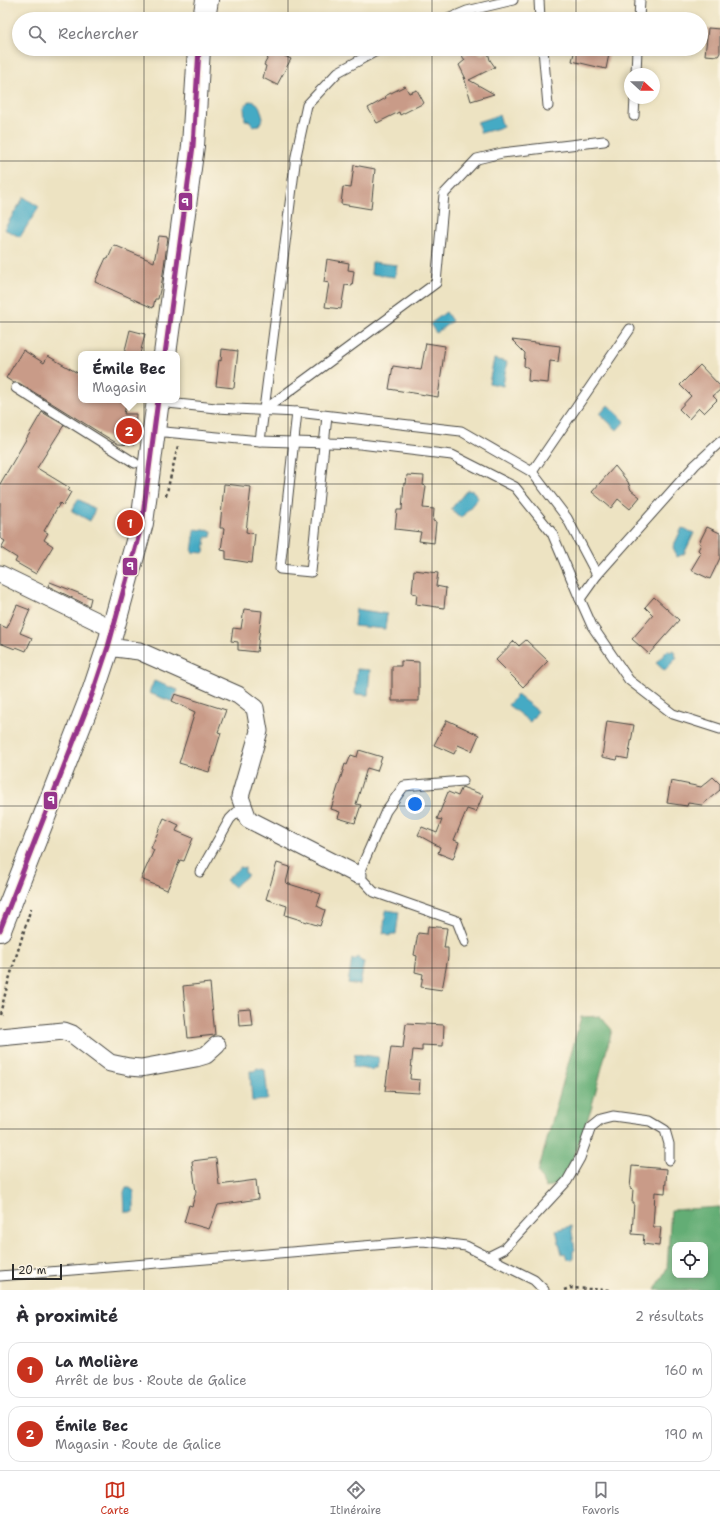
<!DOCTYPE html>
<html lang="fr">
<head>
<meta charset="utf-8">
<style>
	body { margin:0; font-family:"Shantell Sans",sans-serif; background:#f2f2f3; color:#2b2b33 }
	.controls { position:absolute; right:12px; bottom:12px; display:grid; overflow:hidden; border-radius:8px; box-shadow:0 2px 6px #0003 }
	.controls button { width:36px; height:36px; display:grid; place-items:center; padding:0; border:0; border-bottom:1px solid #e1e1e2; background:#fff; color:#2b2b33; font:20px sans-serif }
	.compass { position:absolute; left:624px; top:68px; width:36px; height:36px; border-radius:50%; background:#fff; box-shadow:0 2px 6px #0003; rotate:111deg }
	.scale { position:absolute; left:12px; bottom:10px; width:50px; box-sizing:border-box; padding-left:4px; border:2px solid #2b2b2b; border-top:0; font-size:11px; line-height:14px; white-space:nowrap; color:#2b2b2b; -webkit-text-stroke:3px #fcf5e5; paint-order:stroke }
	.you { position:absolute; left:415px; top:804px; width:14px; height:14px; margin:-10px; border:3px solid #fff; border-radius:50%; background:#1a73e8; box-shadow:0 0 0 6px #1a73e833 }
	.badge { display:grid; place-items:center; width:26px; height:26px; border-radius:50%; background:#c8321e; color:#fff; font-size:13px; font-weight:700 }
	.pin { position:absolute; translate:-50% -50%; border:2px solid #fff; box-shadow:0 1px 4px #0006 }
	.popup { position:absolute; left:78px; top:351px; width:102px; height:52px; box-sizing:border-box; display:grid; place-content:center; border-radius:8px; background:#fff; filter:drop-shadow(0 1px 3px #0005); font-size:13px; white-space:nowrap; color:#7c7c81 }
	.popup b { font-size:15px; color:#2b2b33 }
	.popup::after { content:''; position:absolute; left:50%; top:100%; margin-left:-8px; border:8px solid transparent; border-top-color:#fff }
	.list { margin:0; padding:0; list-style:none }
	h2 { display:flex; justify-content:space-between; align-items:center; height:52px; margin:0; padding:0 16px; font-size:17px }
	h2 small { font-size:13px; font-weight:400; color:#7c7c81 }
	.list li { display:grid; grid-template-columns:26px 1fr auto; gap:12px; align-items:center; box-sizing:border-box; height:56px; margin:0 8px 8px; padding:0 8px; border:1px solid #e1e1e2; border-radius:12px }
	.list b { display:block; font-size:15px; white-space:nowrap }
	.list p { margin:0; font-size:13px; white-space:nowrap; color:#7c7c81 }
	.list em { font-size:13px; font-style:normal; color:#7c7c81 }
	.icon { flex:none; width:22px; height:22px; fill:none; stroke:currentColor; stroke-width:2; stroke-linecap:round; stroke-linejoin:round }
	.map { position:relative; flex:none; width:720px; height:1290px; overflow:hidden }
	.search { position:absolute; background:#fff; box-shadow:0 2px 6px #0003; left:12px; right:12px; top:12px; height:44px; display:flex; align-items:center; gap:10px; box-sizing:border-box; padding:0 14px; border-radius:22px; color:#7c7c81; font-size:15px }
	.sheet { height:180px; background:#fff }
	nav { display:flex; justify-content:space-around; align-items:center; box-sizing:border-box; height:56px; border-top:1px solid #e1e1e2; background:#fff; font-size:11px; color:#7c7c81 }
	nav a { display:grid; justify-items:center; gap:2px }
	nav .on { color:#c8321e }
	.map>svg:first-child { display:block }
</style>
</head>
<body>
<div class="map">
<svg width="720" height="1290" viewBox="0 0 720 1290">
	<rect width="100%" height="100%" fill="#fcf5e5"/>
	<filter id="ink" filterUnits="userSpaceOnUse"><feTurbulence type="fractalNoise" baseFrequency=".025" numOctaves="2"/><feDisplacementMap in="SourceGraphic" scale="8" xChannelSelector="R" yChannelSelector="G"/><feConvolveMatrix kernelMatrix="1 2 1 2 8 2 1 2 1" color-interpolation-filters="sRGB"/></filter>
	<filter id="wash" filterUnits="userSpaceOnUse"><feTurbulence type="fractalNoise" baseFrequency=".012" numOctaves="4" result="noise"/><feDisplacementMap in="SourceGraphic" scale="16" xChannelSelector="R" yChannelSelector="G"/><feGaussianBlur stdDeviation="0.9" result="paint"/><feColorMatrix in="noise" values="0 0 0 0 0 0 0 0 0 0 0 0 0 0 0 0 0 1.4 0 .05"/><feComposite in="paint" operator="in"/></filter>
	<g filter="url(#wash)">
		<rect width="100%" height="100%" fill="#ede3c2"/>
		<g fill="#64ad74" stroke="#486c50" fill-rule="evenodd">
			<polygon points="600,1016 612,1030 591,1109 573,1159 560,1182 546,1188 538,1172 581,1017"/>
			<path d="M720,1207V1290H655L667,1268L671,1210ZM675,1245H705V1275H675Z"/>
		</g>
		<g fill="#44aac4" stroke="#386a78">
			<path d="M249,101C261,101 260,110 263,118L259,125L253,126L250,121L245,120L244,107Z"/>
			<polygon points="499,115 503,127 481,133 477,122"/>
			<polygon points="24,197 39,207 20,237 4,229"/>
			<polygon points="372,262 397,265 395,277 371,274"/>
			<polygon points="446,312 452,321 436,333 430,324"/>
			<polygon points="494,359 507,362 503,386 489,383"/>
			<polygon points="608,405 625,421 617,430 600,414"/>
			<polygon points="467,490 473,491 476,494 478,498 461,518 451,509"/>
			<polygon points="78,499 95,509 90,521 72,511"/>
			<polygon points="682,528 694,533 684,554 677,557 673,547"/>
			<polygon points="195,529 212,531 211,537 206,537 204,553 192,552"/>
			<polygon points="356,609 387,614 385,629 354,626"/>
			<polygon points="668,650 670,652 673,650 675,651 676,654 675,655 677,657 665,671 656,663"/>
			<polygon points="357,669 370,670 368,695 355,694"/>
			<polygon points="154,681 178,690 173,702 149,693"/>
			<polygon points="517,695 538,711 530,722 508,705"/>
			<polygon points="240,867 245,868 245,873 248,875 234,887 226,880"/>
			<polygon points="386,910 399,912 396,934 392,934 389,936 386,933 383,934"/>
			<polygon points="358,957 361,961 364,962 360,985 348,983 352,959 354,960"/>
			<polygon points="355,1054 378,1057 379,1061 377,1068 374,1068 373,1070 353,1067"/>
			<polygon points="257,1068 265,1070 268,1099 266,1100 252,1101 250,1071 254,1071"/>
			<polygon points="126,1188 130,1188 134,1191 134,1212 125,1212 124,1192"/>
			<polygon points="571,1226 575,1250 573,1251 573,1260 567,1259 565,1253 562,1254 556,1230"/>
		</g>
		<g id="blocks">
			<g fill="#c99b88">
				<polygon points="708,28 720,29 720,53 718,56 705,55"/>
				<polygon points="476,49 480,55 488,52 490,60 495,67 469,80 494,94 471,101 464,77 466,79 459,65 465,60 462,56"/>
				<polygon points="575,49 610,49 606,69 572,61"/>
				<polygon points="272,50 291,59 277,85 263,78 266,66 264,65"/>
				<polygon points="405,86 409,93 417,90 424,103 400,115 399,112 377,123 368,108 386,98 385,96"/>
				<polygon points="354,165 375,169 371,209 341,204 343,187 351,188"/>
				<polygon points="159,236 168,237 162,281 158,299 155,299 153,308 95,282 106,258 108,259 114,245 154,262"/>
				<polygon points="327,259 349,263 348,270 354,271 352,286 345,285 341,309 325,307 329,283 324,282"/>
				<polygon points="130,330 145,334 140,354 124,354"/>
				<polygon points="512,340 560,346 558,362 550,361 548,383 528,381 529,368 524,366 525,353"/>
				<polygon points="426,343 445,346 438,397 389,389 393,366 421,370"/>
				<polygon points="222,349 238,351 234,388 216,386 219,360 221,361"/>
				<polygon points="23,350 44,363 48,356 81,375 81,400 127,400 124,414 136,414 134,445 118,444 19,383 14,383 6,378"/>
				<polygon points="700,365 720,386 720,390 713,396 717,400 704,413 699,408 689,419 679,409 691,396 680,385"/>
				<polygon points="42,412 64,425 37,468 70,488 68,491 71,492 63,506 60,503 44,531 48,533 44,540 53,546 36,574 15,562 17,558 1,548 5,541 0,538 0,484"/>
				<polygon points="615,466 628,482 631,490 640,497 630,509 618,499 611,508 592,492"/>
				<polygon points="407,475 424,476 423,485 426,486 423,508 434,509 433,521 436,522 434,543 419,541 421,532 395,529 397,510 402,510 404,483 406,484"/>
				<polygon points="224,484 251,487 246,532 255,534 252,563 226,559 226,551 221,550 224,528 220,528"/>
				<polygon points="707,527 720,533 720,558 710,579 691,570 701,553 698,550 701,544 699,543"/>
				<polygon points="414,570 438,573 436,586 446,588 444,608 416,604 417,594 412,593"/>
				<polygon points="50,582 91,598 89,606 48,586"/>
				<polygon points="654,597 679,620 649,654 632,639 653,615 645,607"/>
				<polygon points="17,605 30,610 20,633 32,638 26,651 16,647 15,649 0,643 0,625 7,628"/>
				<polygon points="244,609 262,611 257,652 238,650 238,642 231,641 233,628 241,629"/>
				<polygon points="526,640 548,661 523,687 496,660 514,641 519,646"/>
				<polygon points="401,661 419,662 419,701 392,701 392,666 401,666"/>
				<polygon points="175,694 226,710 218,732 221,733 209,772 179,763 195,712 172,701"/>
				<polygon points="447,720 479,735 472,751 458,745 454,754 434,745"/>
				<polygon points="607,721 634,725 628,759 618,757 617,760 602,757"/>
				<polygon points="359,750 382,757 377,771 367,768 356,804 361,805 355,823 338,818 340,812 331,809 345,764 347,765 351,755 357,757"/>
				<polygon points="713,777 720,784 720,790 702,805 688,803 687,806 667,803 671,781 701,787"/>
				<polygon points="462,787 483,795 476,812 467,809 454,840 459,842 453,859 438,853 440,847 418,835 422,827 437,833 442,820 437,819 448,792 458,796"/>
				<polygon points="164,818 179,825 176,831 193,838 184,861 180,860 167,890 141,879 154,850 151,848"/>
				<polygon points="277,863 290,867 286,883 321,894 317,906 325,910 320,926 285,915 287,906 266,899"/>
				<polygon points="428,926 447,928 444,948 448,948 448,957 442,990 421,987 423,974 415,972 417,956 414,955 418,933 427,934"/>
				<polygon points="210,983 215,1035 188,1038 183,986"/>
				<polygon points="250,1008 252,1024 239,1025 238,1009"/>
				<polygon points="406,1023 444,1025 443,1046 422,1045 422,1051 413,1050 410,1079 420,1080 419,1093 385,1091 391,1047 403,1048"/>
				<polygon points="216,1158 219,1185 256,1180 258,1199 218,1205 209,1229 184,1222 189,1205 192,1206 196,1192 192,1161"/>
				<polygon points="632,1166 667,1169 665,1193 655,1192 653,1227 661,1227 659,1246 643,1244 644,1235 632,1234 634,1202 632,1202 633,1189 630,1188"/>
			</g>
		</g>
	</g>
	<g filter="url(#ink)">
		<use href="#blocks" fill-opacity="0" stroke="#484742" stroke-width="1"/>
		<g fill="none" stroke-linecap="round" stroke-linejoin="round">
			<defs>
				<g id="service">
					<polyline points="539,0 540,19"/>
					<polyline points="448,19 467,11 513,0"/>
					<polyline points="639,19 640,0"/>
					<polyline points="543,49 548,106"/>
					<polyline points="636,74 637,49"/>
					<polyline points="634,116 635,98"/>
					<polyline points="16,388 135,463"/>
					<polyline points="158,402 216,408 297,412 461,431 532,472 567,518 597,575"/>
					<polyline points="264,410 436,283 444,194 477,159 502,153 604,141"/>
					<polyline points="297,412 280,569 311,572 327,416"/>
					<polyline points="154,431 260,441 360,444 452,455 515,487 552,533 580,599"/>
					<polyline points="260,441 296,156 307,105 338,72 380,49"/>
					<polyline points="720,442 695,465 597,575 580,599 592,626 629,680 673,714 720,729"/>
					<polyline points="532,472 630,329"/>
					<polyline points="463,781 404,786 386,811 358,875 374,892 457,921 465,942"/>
					<polyline points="200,872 230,819 243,806"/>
					<polyline points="488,1257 504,1249 567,1181 580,1158 591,1127 601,1119 613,1116 650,1121 665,1130 669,1144 669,1160"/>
					<polyline points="0,1276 423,1241 466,1246 534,1280 544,1290"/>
				</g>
				<g id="minor">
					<polyline points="0,574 113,629"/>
					<polyline points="108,647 139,651 238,695 255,708 259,731 240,797 248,819 358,875"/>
					<polyline points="0,1037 64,1031 72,1034 110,1063 129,1067 141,1068 196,1058 206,1055 217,1045"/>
				</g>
				<g id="secondary">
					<polyline points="204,19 207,0"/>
					<polyline points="165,354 193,146 199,49"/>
					<polyline points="0,930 93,692 108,647 142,523 158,400"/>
				</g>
			</defs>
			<use href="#service" stroke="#484742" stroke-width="11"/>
			<use href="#minor" stroke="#484742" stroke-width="19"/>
			<use href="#secondary" stroke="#484742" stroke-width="24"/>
			<g stroke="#484742" stroke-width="2.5" stroke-dasharray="3 3" stroke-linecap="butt">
				<polyline points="166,496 178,446"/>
				<polyline points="0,1014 8,983 31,908"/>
				<polyline points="564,1290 570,1288 609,1290"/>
			</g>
			<use href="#service" stroke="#fff" stroke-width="9"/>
			<use href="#minor" stroke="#fff" stroke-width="17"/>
			<use href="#secondary" stroke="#fff" stroke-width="22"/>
			<defs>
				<g id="bus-1">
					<polyline points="165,354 193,146 199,49"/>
					<polyline points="0,930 93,692 108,647 142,523 158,400"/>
				</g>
			</defs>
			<use href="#bus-1" stroke="#fcf5e5" stroke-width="8"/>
			<use href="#bus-1" stroke="#96368b" stroke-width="5"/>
		</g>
	</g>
	<path fill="none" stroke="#2b2b2b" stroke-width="1" stroke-opacity="0.55" d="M144,0V19M288,0V19M432,0V19M576,0V19M144,49V1290M288,49V1290M432,49V1290M576,49V1290M0,161H720M0,322H720M0,484H720M0,645H720M0,806H720M0,968H720M0,1129H720"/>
	<g stroke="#fcf5e5" stroke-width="1.5">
		<rect x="178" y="192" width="15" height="19" rx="4" fill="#96368b"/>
		<rect x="122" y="557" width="16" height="19" rx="4" fill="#96368b"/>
		<rect x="43" y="791" width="15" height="19" rx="4" fill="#96368b"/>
	</g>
	<g font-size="11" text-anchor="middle" font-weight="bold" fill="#fff">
		<text x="185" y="206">9</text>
		<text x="130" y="570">9</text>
		<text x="51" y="804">9</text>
	</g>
</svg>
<div class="controls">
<button><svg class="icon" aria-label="locate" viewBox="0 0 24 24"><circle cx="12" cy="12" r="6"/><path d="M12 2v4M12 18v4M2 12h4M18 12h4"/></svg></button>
</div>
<svg class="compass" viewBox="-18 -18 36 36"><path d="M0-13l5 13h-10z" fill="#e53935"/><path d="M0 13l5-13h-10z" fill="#7c7c81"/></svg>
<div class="scale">20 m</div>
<div class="you"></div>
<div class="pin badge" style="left:130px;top:523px">1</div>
<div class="pin badge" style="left:129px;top:431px">2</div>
<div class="popup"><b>Émile Bec</b>Magasin</div>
<div class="search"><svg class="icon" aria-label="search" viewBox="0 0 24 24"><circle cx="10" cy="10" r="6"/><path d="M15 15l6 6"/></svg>Rechercher</div>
</div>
<section class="sheet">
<h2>À proximité<small>2 résultats</small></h2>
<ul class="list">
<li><span class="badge">1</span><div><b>La Molière</b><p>Arrêt de bus · Route de Galice</p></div><em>160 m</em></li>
<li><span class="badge">2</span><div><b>Émile Bec</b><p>Magasin · Route de Galice</p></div><em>190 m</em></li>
</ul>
</section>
<nav>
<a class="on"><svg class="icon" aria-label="map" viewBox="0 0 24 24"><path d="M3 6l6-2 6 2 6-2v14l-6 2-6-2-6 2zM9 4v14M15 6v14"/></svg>Carte</a>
<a><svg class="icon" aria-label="directions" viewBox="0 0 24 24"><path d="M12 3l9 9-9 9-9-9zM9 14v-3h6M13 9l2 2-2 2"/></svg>Itinéraire</a>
<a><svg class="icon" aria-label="saved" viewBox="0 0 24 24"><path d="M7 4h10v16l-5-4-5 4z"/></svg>Favoris</a>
</nav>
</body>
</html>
